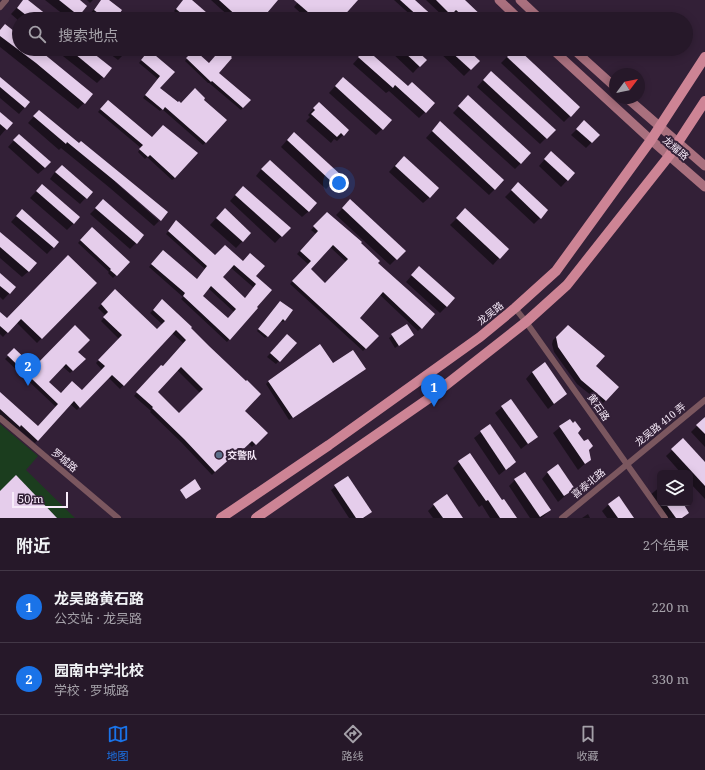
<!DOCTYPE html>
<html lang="zh">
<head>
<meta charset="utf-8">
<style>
	body { margin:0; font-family:"Noto Serif","Noto Sans SC",serif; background:#322535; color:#f1f3f6 }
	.controls { position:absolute; right:12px; bottom:12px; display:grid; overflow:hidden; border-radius:6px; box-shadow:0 2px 10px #0003 }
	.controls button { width:36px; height:36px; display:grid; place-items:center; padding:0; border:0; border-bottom:1px solid #423746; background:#261829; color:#f1f3f6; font:20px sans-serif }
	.compass { position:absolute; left:609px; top:68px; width:36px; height:36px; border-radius:50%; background:#261829; box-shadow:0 2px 10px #0003; rotate:58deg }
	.scale { position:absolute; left:12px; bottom:10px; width:56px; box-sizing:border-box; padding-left:4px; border:2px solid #f8ebfa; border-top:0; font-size:11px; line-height:14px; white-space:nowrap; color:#f8ebfa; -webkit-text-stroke:3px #332037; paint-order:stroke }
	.you { position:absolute; left:339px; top:183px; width:14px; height:14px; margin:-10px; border:3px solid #fff; border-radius:50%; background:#1a73e8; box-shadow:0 0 0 6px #1a73e833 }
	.badge { display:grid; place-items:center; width:26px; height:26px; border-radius:50%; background:#1a73e8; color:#fff; font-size:13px; font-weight:700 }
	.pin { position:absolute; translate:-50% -33px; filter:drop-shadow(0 1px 2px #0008) }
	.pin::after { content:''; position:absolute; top:21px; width:14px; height:12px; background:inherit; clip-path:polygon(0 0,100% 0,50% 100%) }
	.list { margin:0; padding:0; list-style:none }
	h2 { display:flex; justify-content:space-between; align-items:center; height:52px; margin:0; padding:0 16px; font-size:17px }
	h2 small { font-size:13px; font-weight:400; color:#a4a0a8 }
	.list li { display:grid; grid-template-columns:26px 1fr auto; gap:12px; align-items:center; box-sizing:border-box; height:72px; padding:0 16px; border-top:1px solid #423746 }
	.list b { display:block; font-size:15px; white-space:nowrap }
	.list p { margin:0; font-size:13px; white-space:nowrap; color:#a4a0a8 }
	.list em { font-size:13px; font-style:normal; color:#a4a0a8 }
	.icon { flex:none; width:22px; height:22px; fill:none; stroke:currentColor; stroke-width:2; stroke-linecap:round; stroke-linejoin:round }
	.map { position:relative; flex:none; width:705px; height:518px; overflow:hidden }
	.search { position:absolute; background:#261829; box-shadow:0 2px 10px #0003; left:12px; right:12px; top:12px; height:44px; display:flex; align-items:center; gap:10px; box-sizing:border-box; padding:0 14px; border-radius:22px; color:#a4a0a8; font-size:15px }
	.sheet { height:196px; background:#261829 }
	nav { display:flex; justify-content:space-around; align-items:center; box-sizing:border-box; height:56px; border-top:1px solid #423746; background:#261829; font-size:11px; color:#a4a0a8 }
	nav a { display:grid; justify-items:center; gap:2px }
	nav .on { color:#1a73e8 }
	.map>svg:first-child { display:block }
</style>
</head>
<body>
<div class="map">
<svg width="705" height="518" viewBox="0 0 705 518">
	<rect width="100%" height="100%" fill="#332037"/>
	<polygon fill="#1b3d1e" points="0,424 38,456 26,470 75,518 0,518"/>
	<g fill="#0007" fill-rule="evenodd">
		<polygon points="24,0 26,0 50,19 19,19 19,21 11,14"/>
		<polygon points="45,0 78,0 86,6 75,19 69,19"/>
		<polygon points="87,0 93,0 90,3"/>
		<polygon points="102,0 107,0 121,11 113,19 92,19 88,16"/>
		<polygon points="184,0 190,0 212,19 183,19 174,11"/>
		<polygon points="211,0 277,0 259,19 232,19"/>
		<polygon points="300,0 357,0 340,19 307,19 294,7"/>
		<polygon points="394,0 414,0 434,19 415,19"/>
		<polygon points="426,0 464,0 484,19 456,19 451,14 446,19"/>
		<polygon points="363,14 369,19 359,19"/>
		<polygon points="5,25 19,36 19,49 36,49 84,103 78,109 0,47 0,30"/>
		<polygon points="54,49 86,49 103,77 97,83"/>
		<polygon points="107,49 132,49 126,55 125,53 118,60 106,51"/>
		<polygon points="195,49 202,49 198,54 209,64 222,49 236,49 218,73 249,100 241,110 209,83 208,83 185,61"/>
		<polygon points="388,49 413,49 425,60 413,73"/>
		<polygon points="436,49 466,49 479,61 464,76"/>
		<polygon points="515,49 579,107 564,122 501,63"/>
		<polygon points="149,51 173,72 159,88 178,104 202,100 225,120 203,145 162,109 160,111 143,98 158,79 139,63"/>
		<polygon points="360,56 408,87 425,112 419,118 389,91 386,93 353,64"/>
		<polygon points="0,78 25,107 19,114 0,98"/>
		<polygon points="485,78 546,138 540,144 477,87"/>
		<polygon points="337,84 382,129 376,135 329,93"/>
		<polygon points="106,103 175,178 172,180 147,157 145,159 138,152 141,148 98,112"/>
		<polygon points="319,103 348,130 337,141 334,139 331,143 306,121 310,117 308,115"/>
		<polygon points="462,103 521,163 515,169 453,113"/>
		<polygon points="39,111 116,181 115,182 159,221 154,226 110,188 61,148 59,150 28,123"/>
		<polygon points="0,114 11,123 0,136"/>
		<polygon points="578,128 592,142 586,148 571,135"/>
		<polygon points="434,129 495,189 489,195 426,138"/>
		<polygon points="19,135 45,168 38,174 8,147"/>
		<polygon points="288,139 333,182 326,189 281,147"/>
		<polygon points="545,159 574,173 561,187 539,166"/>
		<polygon points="397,163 430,197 423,203 389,172"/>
		<polygon points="263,167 309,211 302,217 256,176"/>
		<polygon points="55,172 91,192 80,204 50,179"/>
		<polygon points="518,184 547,211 534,224 505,197"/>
		<polygon points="42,185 74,223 67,230 30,198"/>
		<polygon points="237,193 289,228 275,243 230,201"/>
		<polygon points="350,201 404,251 390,265 336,215"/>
		<polygon points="97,207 136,243 130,249 90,214"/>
		<polygon points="22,210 58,242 47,254 11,222"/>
		<path d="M327,213L377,263L434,314L418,331L380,295L358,318L377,336L363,351L290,284L308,264L297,254L316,234L311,230ZM330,247L346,262L325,284L309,269Z"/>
		<polygon points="218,216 250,233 236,248 210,225"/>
		<polygon points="459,216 499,258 493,265 450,225"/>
		<path d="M176,222L215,257L243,262L255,276L270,290L227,342L181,299L183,297L149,267L161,254L196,280L205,269L166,234ZM230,267L254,288L244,299L221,278ZM208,288L234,312L228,319L201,297Z"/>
		<polygon points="92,228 128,262 113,278 108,273 109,272 78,243"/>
		<polygon points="0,235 29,271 22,277 0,258"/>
		<polygon points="0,274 15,287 3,300 0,297"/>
		<polygon points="413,274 447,306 440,313 406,282"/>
		<polygon points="95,283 37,343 16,322 3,337 0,334 0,313 7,319"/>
		<path d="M115,291L157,331L163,325L150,313L162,301L190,328L244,411L266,433L252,447L248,443L231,460L229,458L212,475L181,442L150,412L151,411L134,396L161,366L162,367L183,343L172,333L120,389L108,377L77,410L70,404L35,443L17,428L16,429L0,415V394L38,427L56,407L5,359L14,350L34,369L77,352L84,359L70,373L62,366L47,382L61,394L82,392L102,370L96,363L119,339L101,321L106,316L98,308ZM177,370L200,393L179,415L157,393Z"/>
		<polygon points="278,304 292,311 284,321 283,322 280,321 265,338 257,331"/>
		<polygon points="407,325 413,335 395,348 389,338"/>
		<polygon points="568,326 606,400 602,404 577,384 554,352 552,344 553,340"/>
		<polygon points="284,338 296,343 276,364 267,357"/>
		<polygon points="333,365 362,371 289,420 266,384 269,381"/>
		<polygon points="532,372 566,394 548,409 526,379"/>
		<polygon points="511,400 536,437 521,449 495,413"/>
		<polygon points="705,418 705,447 691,432"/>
		<polygon points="569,420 588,450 590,459 578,470 553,433"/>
		<polygon points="490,425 515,462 499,475 474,438"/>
		<polygon points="683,440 705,464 705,499 690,483 690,473 681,473 666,456"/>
		<polygon points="459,462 502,502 516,518 490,518 482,505 479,507 453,468"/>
		<polygon points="548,472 573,489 558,502 542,479"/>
		<polygon points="348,477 371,512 364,518 349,518 331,490"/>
		<polygon points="515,480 550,510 544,516 541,518 530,518 509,486"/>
		<polygon points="660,487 660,503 682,503 688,513 683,518 665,518 650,495"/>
		<polygon points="434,505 462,518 433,518 428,511"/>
		<polygon points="608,505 633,518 607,518 602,511"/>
		<polygon points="588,514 590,518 582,518"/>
	</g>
	<g fill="#e5cdeb" fill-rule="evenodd">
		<polygon points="23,0 28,0 52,19 31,19 17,8"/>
		<polygon points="59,0 80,0 87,6 79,16"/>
		<polygon points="101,0 109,0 122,10 118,16 115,14 111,19 106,19 94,10"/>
		<polygon points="183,0 192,0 214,19 188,19 176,9"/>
		<polygon points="219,0 278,0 267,13 266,12 260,19 240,19"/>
		<polygon points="294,0 358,0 341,19 316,19"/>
		<polygon points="400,0 415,0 436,19 421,19"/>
		<polygon points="436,0 465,0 485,19 466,19 456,10 451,15"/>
		<polygon points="5,24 19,35 19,49 38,49 93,94 85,104 36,63 0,36 0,30"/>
		<polygon points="69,49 88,49 112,68 104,78"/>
		<polygon points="195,49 203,49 199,54 209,63 221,49 238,49 231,57 232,58 219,73 251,100 243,108 212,81 211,82 186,58"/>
		<polygon points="366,49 408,86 412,82 435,103 426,113 395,85 393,88 358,57"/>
		<polygon points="401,49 415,49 427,60 420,67"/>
		<polygon points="448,49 467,49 480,61 471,70"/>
		<polygon points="514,49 518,49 580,107 571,117 507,57"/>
		<polygon points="149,50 175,72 160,88 178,102 179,101 181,103 195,88 205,98 204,100 227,120 206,143 165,107 163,110 145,95 160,76 141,60"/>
		<polygon points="491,71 556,130 547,139 483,80"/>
		<polygon points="0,77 30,102 25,108 0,87"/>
		<polygon points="343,77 392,120 383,130 335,86"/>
		<polygon points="468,95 531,153 521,164 458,106"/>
		<polygon points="108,100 152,137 163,125 198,153 175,178 150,155 148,157 139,149 143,145 100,109"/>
		<polygon points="319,102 349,130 344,136 341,133 337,137 311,114 315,110 313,108"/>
		<polygon points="39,110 79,143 81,141 168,212 161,221 116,182 67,142 66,144 33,116"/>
		<polygon points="0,112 13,123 7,130 0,124"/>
		<polygon points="584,120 600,135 592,143 576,129"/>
		<polygon points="440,121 504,180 495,190 432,131"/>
		<polygon points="294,132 341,175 333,183 287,140"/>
		<polygon points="19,134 51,162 45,168 13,140"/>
		<polygon points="551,151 575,173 568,181 544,159"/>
		<polygon points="404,156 439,188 430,198 395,166"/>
		<polygon points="270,160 317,203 309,212 261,169"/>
		<polygon points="62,165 93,192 87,199 55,172"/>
		<polygon points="518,182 548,210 541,219 511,190"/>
		<polygon points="42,184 80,217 74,224 36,191"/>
		<polygon points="243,186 291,228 282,237 235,195"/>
		<polygon points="103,199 144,235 137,244 95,208"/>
		<polygon points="350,199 406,251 397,260 342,208"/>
		<polygon points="225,208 251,233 243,242 216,218"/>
		<polygon points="465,208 509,249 500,259 456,218"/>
		<polygon points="22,209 59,242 54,248 16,216"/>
		<path d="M327,212L362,242L361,243L380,261L378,263L435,314L422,329L383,292L360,318L379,336L366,349L292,281L311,261L300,251L318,231L313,226ZM333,245L348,259L325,283L311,269Z"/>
		<path d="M176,220L215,255L225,245L243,261L250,253L265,266L256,276L272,290L257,307L258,308L230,340L183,296L185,293L151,264L163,250L197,279L207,266L168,231ZM234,265L256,284L245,298L223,277ZM211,286L236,309L228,318L203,296Z"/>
		<polygon points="92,227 130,262 117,276 110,270 111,269 80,240"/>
		<polygon points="0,232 37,263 29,272 0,247"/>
		<polygon points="68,255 97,283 42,339 21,319 8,333 0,326 0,312 7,318"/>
		<polygon points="419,266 455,298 447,307 411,275"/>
		<polygon points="0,273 16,287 10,294 0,286"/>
		<path d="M115,289L157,329L165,321L153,310L162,299L192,327L191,328L209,346L246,381L247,380L261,394L245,411L268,433L256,445L252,441L234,458L233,456L215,472L184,439L152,408L153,407L136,392L161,365L163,366L186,340L176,330L124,386L112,375L80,408L74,401L38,441L21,425L20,427L0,409V392L38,426L58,404L7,355L14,348L34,367L75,325L90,340L78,352L86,359L73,371L66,364L49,382L61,393L72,381L82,390L105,366L98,360L122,335L103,317L108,312L101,304ZM181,367L203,389L179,413L158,392Z"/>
		<polygon points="280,301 293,310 285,321 283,319 268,337 258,329"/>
		<polygon points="407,324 414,335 399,346 391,334"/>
		<polygon points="568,325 605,356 596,366 619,387 606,401 581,380 558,347 556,337"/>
		<polygon points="287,334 297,343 280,362 270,353"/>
		<polygon points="320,344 333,363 353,350 366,369 293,418 268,381"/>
		<polygon points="545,362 567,394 554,404 532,372"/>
		<polygon points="511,399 538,437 528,444 501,406"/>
		<polygon points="705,417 705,434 696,425"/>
		<polygon points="570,419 573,423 575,421 581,429 578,433 584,441 588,439 593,446 589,450 591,460 585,464 559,426"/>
		<polygon points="490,424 516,462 506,470 480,431"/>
		<polygon points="683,438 705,462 705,486 671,449"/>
		<polygon points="470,453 502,500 504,499 517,518 500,518 488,500 486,501 458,461"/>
		<polygon points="558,464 575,489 564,496 547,472"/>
		<polygon points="525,472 551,510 540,517 514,479"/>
		<polygon points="16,475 57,518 0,518 0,491"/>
		<polygon points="348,476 372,512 363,518 356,518 334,485"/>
		<polygon points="195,479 201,489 186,499 180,490"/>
		<polygon points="447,494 463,518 443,518 433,504"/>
		<polygon points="619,496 634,518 618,518 608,504"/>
		<polygon points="665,503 683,503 689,513 682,518 676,518"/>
	</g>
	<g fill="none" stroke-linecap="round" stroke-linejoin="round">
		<g stroke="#7b575f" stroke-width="6">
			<polyline points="0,7 6,0"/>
			<polyline points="515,308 526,322 665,518"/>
			<polyline points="0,418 118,518"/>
			<polyline points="562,518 705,400"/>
		</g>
		<g stroke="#a9707e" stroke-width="9">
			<polyline points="499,0 519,19"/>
			<polyline points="520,0 540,19"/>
			<polyline points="552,49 651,140 705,187"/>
			<polyline points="573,49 615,87"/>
			<polyline points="627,98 705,166"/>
		</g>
		<g stroke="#cd8495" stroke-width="10">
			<polyline points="221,518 329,445 480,337 515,308 556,271 651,140 705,57"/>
			<polyline points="256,518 428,399 526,322 567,285 669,156 705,101"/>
		</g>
	</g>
	<circle fill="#5c6f8a" stroke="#332037" stroke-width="1.5" cx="219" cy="455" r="4"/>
	<g text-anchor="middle" stroke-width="4" stroke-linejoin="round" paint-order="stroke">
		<g font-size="10" fill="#f8ebfa" stroke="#332037">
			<text transform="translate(676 148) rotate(41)" y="4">龙耀路</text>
			<text transform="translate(490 313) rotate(-39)" y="4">龙吴路</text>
			<text transform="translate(599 407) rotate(55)" y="4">黄石路</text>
			<text transform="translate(660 424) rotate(-39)" y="4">龙吴路 410 弄</text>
			<text transform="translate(65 460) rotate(40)" y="4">罗城路</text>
			<text transform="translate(588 483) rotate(-40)" y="4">喜泰北路</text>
		</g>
		<g font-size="10" font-weight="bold" fill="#f8ebfa" stroke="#332037" text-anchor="start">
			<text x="227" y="459">交警队</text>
		</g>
	</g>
</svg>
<div class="controls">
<button><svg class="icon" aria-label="layers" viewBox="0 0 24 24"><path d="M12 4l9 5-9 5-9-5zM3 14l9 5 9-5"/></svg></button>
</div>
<svg class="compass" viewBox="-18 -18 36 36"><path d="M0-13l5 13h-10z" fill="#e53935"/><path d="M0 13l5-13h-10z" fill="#a4a0a8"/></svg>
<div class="scale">50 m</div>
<div class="you"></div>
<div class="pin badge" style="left:434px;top:407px">1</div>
<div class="pin badge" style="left:28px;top:386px">2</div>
<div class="search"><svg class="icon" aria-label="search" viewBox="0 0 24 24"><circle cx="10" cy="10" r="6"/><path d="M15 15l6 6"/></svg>搜索地点</div>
</div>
<section class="sheet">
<h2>附近<small>2个结果</small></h2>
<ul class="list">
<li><span class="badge">1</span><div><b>龙吴路黄石路</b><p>公交站 · 龙吴路</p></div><em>220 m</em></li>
<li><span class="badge">2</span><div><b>园南中学北校</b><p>学校 · 罗城路</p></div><em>330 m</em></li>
</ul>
</section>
<nav>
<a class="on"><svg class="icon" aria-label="map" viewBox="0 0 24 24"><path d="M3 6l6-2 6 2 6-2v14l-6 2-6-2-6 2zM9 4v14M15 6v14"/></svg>地图</a>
<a><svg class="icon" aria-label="directions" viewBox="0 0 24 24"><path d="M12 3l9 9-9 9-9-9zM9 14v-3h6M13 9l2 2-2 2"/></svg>路线</a>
<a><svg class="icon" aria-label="saved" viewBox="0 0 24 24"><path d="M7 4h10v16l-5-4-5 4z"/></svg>收藏</a>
</nav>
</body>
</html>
